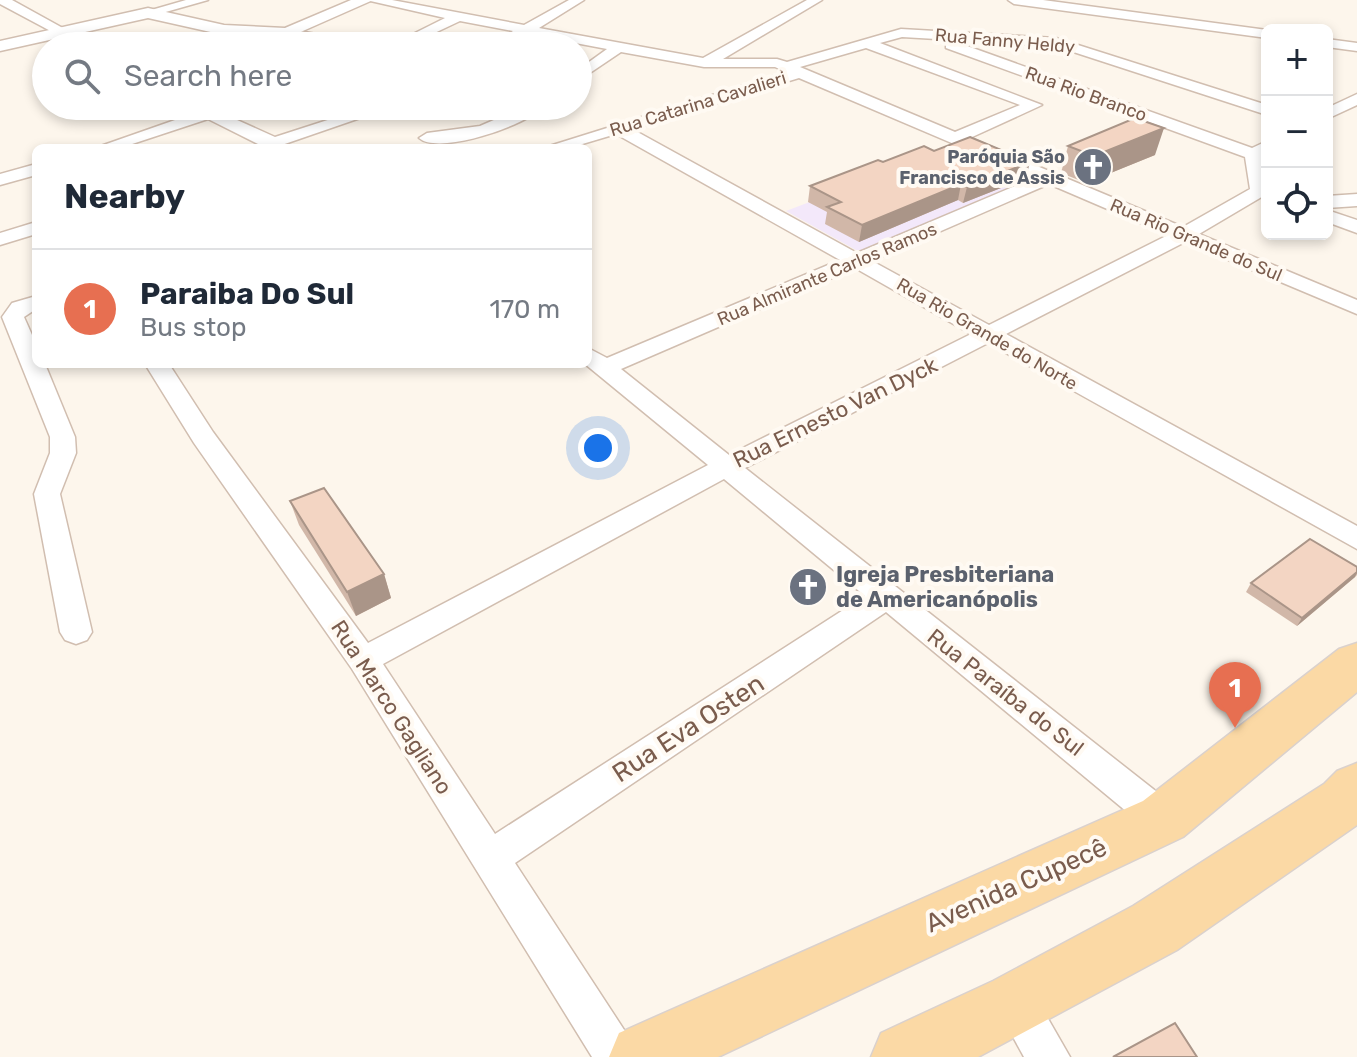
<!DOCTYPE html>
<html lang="en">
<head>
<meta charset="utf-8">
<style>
	body { margin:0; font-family:Rubik,sans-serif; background:#f6f6f7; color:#1f2937 }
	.controls { position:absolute; right:24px; top:24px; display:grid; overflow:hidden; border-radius:12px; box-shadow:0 4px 12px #0003 }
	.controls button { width:72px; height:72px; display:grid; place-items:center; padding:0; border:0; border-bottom:2px solid #e0e1e3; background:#fff; color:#1f2937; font:40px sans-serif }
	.you { position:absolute; left:598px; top:448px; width:28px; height:28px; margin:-20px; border:6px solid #fff; border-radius:50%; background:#1a73e8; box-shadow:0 0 0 12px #1a73e833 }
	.badge { display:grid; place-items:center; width:52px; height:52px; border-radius:50%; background:#e76f51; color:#fff; font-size:26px; font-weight:700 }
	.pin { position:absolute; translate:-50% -66px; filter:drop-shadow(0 2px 4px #0008) }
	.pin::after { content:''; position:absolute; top:42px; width:28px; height:24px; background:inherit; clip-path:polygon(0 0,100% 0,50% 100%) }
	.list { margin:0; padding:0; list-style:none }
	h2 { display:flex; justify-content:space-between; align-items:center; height:104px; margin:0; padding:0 32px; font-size:34px }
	h2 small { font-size:26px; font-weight:400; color:#747a83 }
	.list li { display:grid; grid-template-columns:52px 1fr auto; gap:24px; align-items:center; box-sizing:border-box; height:120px; padding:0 32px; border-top:2px solid #e0e1e3 }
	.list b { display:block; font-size:30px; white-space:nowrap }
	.list p { margin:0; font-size:26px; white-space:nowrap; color:#747a83 }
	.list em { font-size:26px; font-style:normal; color:#747a83 }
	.icon { flex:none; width:44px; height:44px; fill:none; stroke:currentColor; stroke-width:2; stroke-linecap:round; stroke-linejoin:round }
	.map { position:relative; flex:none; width:1357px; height:1057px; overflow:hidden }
	.search { position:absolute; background:#fff; box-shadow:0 4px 12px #0003; left:32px; top:32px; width:560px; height:88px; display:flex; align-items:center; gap:20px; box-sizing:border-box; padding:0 28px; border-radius:44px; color:#747a83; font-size:30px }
	.panel { position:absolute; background:#fff; box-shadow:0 4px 12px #0003; left:32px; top:144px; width:560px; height:224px; border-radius:12px }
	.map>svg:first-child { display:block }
</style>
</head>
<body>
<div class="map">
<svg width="1357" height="1057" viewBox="0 0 1357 1057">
	<rect width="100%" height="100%" fill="#fdf6ec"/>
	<polygon fill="#f3e8fa" points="959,145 1031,178 865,250 856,250 786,211"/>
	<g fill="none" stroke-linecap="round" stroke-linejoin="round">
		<defs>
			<g id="minor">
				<polygon points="0,0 12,0 70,32 58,35 0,4"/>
				<polygon points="186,0 208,0 148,17 141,13"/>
				<path d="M366,0H392L524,25L569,0H584L539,28L703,58L807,0H822L723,59H777L787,62L901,29L1056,38L1267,105V115L1055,46L902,37L880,43L1042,105L970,138L1183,227L1250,189L1245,157L946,48V42H956L1252,148L1267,141V153L1262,156L1265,195L1199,234L1357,300V314L1185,242L1006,334L1357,526V549L988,343L745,468L1176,807L1181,819L1176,831L1163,835L1150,831L886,612L515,863L632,1042L639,1057H592L352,669L194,443L145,364H169L213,432L368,643L708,465L585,364H588V348L607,358L840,260L616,134L569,148H543L786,72L775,67H704L621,52L578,81V70L607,49L528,34L506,46H489L513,31L460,21L407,46H389L445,18ZM866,48L1020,105L955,132L800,67ZM799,78L1034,178L857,253L632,129ZM1049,184L1168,235L989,325L872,261ZM855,268L971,334L729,455L621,369ZM724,479L865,596L495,834L383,664Z"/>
				<polygon points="1008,0 1043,0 1267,30 1267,38 1014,4"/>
				<polygon points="287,29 363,42 370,46 339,46 282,36 280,33"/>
				<polygon points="1327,39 1357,43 1357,51 1327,47"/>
				<polygon points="1357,94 1357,105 1327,119 1327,108"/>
				<polygon points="185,106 206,106 275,137 371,106 395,106 276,147 258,144 208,119 120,148 95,148 195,113"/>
				<path d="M526,106H545C527,125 439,156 419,138L427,133L480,126Z"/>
				<polygon points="36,164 36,175 0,185 0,174"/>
				<polygon points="1357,194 1357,206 1327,208 1327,196"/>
				<polygon points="1327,210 1357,220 1357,233 1327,222"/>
				<polygon points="36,222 36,234 0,245 0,233"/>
				<polygon points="36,296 36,309 24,317 36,344 36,364 45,364 75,437 76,453 60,494 92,632 87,640 76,644 65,640 60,632 34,494 50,453 50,437 2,317 12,303"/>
				<polygon points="1016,983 1031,989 1070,1057 1024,1057 995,1004 1001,989"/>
			</g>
			<polygon id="tertiary" points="351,0 373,0 287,38 224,35 148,18 0,51 0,41 148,8 224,25 285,28"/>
			<g id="primary">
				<polygon points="1357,643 1357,692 1183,837 718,1057 609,1057 619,1033 1143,801 1339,649"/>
				<polygon points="1357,763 1357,825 1177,950 978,1057 871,1057 881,1033 993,981 1133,906 1324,784 1337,771"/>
			</g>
		</defs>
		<use href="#minor" stroke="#d1beb0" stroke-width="3"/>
		<use href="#tertiary" stroke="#d1beb0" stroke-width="3"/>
		<use href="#primary" stroke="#dad1cd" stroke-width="3"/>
		<use href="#minor" fill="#fff" fill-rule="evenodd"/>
		<use href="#tertiary" fill="#fff" fill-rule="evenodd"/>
		<use href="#primary" fill="#fbd9a5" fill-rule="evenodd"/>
	</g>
	<g fill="#d1b7a8">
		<polygon points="1068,146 1155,155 1086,183 1061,173"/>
		<polygon points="934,151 1026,178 963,203 958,200 859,242 825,224 827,212 808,202 810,186 883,162"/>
		<polygon points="290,501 384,574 391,598 356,616 299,525"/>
		<polygon points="1357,567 1357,575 1355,577 1297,626 1246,592 1251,583"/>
	</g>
	<g fill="#aa9588">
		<polygon points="1164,128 1155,155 1086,183 1094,156"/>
		<polygon points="1030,162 1026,178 963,203 967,187"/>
		<polygon points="961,184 958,200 859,242 862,225"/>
		<polygon points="1357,572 1355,577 1297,626 1302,618"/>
		<polygon points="384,574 391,598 356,616 347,592"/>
	</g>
	<g fill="#f3d5c3" stroke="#aa9588" stroke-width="2">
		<polygon points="1135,118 1164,128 1094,156 1068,146"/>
		<polygon points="970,137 1030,162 967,187 961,184 862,225 827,207 841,202 810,186 878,160 883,162 924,146 934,151"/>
		<polygon points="324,488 384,574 347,592 290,501"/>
		<polygon points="1310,539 1357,567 1357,572 1302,618 1251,583"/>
		<polygon points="1175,1023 1197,1057 1113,1057"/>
	</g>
	<defs>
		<symbol id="church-disc" viewBox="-11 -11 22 22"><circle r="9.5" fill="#6b7280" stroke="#fffaf3"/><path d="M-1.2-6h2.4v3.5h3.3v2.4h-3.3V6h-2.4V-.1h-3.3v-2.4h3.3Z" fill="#fff"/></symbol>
	</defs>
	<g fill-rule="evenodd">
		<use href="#church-disc" x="1071" y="145" width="44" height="44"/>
		<use href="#church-disc" x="786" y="565" width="44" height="44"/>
	</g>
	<g text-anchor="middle" stroke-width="8" stroke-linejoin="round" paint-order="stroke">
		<g font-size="18" fill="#7a5c4d" stroke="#fffaf3">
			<text transform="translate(1005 41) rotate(5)" y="6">Rua Fanny Heldy</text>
			<text transform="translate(1086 94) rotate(20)" y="6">Rua Rio Branco</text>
			<text transform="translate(698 104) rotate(-17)" y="6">Rua Catarina Cavalieri</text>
			<text transform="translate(1196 240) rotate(23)" y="6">Rua Rio Grande do Sul</text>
			<text transform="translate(827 274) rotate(-23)" y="6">Rua Almirante Carlos Ramos</text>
			<text transform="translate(987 334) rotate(30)" y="6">Rua Rio Grande do Norte</text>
		</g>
		<g font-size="18" font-weight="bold" fill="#5b616d" stroke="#fffaf3" text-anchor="end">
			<text x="1065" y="163">Paróquia São<tspan x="1065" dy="21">Francisco de Assis</tspan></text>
		</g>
		<g font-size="22" fill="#7a5c4d" stroke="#fffaf3">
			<text transform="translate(835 412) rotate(-26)" y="8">Rua Ernesto Van Dyck</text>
			<text transform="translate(1006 692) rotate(38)" y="8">Rua Paraíba do Sul</text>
			<text transform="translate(392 707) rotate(57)" y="8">Rua Marco Gagliano</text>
		</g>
		<g font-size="22" font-weight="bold" fill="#5b616d" stroke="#fffaf3" text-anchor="start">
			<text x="836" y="582">Igreja Presbiteriana<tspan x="836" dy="25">de Americanópolis</tspan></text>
		</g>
		<g font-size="26" fill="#7a5c4d" stroke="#fffaf3">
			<text transform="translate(688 728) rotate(-33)" y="9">Rua Eva Osten</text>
			<text transform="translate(1016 885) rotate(-24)" y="9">Avenida Cupecê</text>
		</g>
	</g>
</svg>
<div class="controls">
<button>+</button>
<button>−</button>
<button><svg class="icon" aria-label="locate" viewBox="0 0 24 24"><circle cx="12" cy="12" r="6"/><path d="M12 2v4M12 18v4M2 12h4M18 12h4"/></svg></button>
</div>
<div class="you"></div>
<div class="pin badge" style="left:1235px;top:728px">1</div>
<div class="search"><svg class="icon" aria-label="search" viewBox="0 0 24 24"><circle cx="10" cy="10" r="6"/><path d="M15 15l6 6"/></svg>Search here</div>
<section class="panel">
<h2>Nearby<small></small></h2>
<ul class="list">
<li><span class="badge">1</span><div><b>Paraiba Do Sul</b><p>Bus stop</p></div><em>170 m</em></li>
</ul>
</section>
</div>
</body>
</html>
